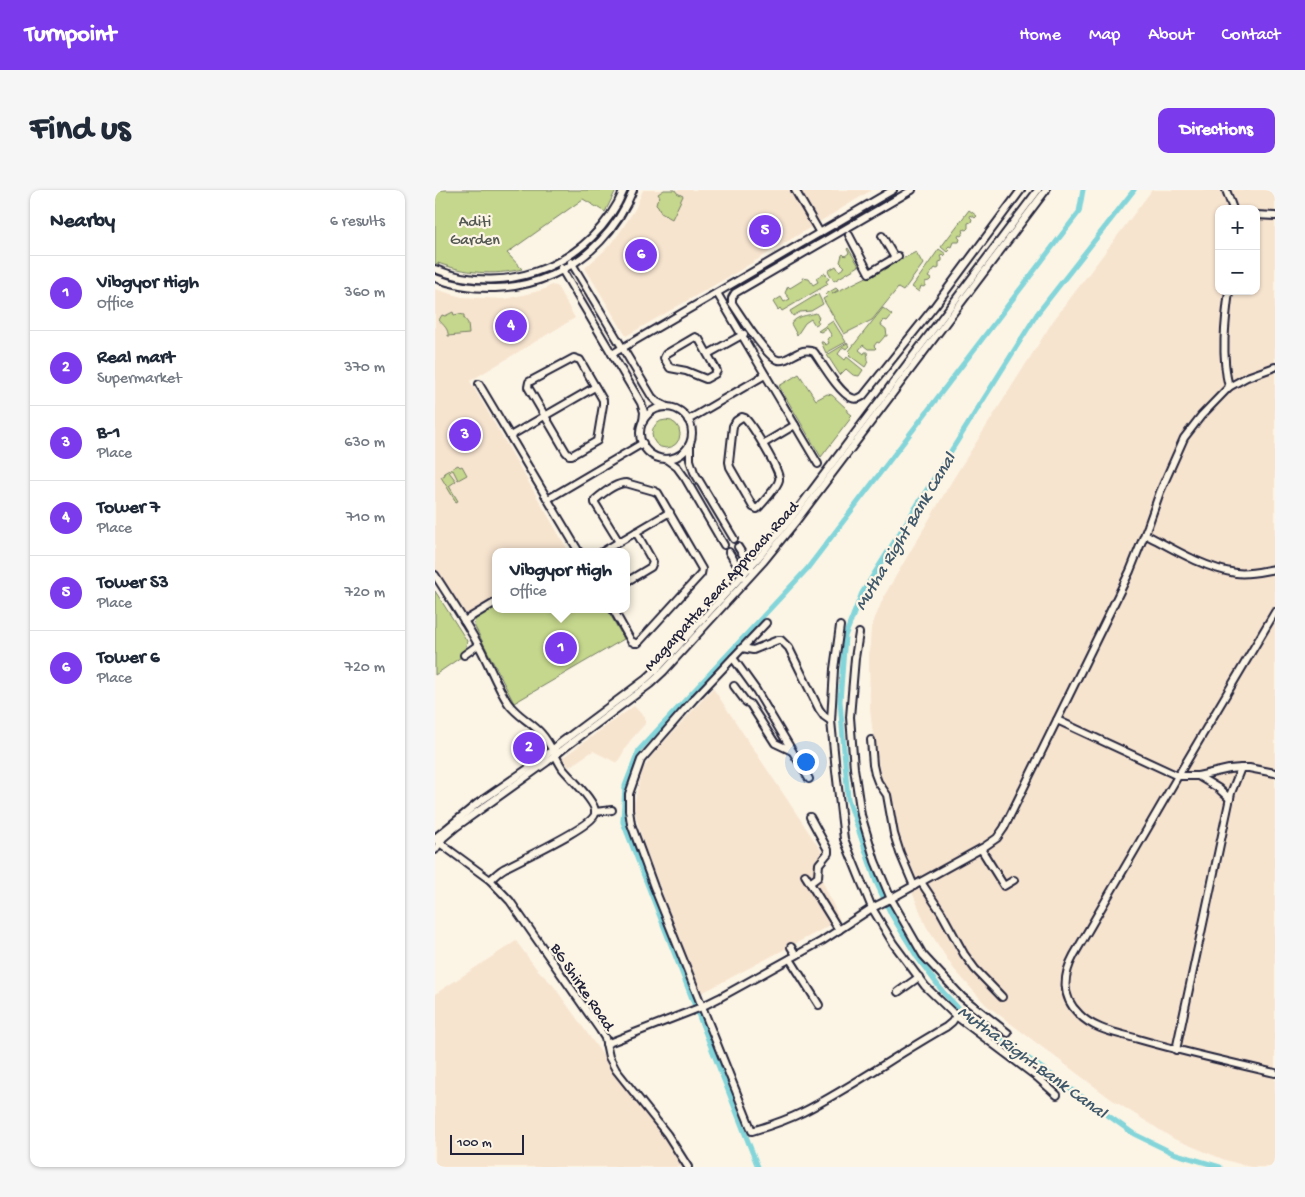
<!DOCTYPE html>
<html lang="en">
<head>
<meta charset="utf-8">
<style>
	body { margin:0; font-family:"Gochi Hand",sans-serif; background:#f6f6f7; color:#1f2937 }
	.controls { position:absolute; right:15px; top:15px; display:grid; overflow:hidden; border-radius:10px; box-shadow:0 1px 4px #0004 }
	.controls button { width:45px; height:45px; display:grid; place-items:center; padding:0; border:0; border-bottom:1px solid #e0e1e3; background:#fff; color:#1f2937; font:25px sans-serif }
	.scale { position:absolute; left:15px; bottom:12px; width:74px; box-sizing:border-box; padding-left:5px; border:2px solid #22223b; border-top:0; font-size:14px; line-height:18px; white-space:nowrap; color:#22223b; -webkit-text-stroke:4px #fcf5e5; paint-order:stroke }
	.you { position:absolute; left:370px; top:571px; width:18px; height:18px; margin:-12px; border:4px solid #fff; border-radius:50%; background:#1a73e8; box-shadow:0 0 0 8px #1a73e833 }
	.badge { display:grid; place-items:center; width:32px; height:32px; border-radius:50%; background:#7c3aed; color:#fff; font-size:16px; font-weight:700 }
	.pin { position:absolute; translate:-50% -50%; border:2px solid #fff; box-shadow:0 1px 5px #0006 }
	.popup { position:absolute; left:57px; top:358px; width:138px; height:65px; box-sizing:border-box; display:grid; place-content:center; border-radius:10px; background:#fff; filter:drop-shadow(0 1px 4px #0005); font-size:16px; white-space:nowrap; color:#747a83 }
	.popup b { font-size:19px; color:#1f2937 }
	.popup::after { content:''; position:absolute; left:50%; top:100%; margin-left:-10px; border:10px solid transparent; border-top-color:#fff }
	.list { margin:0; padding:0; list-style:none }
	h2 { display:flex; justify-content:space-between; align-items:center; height:65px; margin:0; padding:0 20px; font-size:21px }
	h2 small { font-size:16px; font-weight:400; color:#747a83 }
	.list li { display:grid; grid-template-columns:32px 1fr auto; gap:15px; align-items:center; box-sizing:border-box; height:75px; padding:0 20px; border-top:1px solid #e0e1e3 }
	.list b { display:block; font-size:19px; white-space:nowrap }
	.list p { margin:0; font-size:16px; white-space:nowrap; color:#747a83 }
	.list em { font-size:16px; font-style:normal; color:#747a83 }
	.map { position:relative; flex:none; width:840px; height:977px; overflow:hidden; border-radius:10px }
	header { display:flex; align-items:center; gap:30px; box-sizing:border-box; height:70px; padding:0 25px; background:#7c3aed; color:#fff }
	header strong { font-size:24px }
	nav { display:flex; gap:28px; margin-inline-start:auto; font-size:18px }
	.intro { display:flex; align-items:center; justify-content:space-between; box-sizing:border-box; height:120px; padding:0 30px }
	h1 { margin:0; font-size:35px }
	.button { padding:12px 22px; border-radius:10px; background:#7c3aed; color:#fff; font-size:18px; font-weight:700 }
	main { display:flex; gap:30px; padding:0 30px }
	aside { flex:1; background:#fff; border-radius:10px; box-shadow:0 1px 4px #0004 }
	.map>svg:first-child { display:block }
</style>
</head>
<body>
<header>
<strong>Turnpoint</strong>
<nav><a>Home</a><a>Map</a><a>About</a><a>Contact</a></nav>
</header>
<div class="intro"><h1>Find us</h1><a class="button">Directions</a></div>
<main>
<aside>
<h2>Nearby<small>6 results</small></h2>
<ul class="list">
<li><span class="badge">1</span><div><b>Vibgyor High</b><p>Office</p></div><em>360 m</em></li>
<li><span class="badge">2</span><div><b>Real mart</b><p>Supermarket</p></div><em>370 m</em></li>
<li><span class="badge">3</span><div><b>B-1</b><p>Place</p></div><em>630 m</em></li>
<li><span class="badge">4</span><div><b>Tower 7</b><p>Place</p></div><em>710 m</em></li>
<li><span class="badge">5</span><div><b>Tower S3</b><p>Place</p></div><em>720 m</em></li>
<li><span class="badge">6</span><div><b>Tower 6</b><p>Place</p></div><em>720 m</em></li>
</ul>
</aside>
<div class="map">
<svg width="840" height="977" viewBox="0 0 840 977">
	<rect width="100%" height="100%" fill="#fcf5e5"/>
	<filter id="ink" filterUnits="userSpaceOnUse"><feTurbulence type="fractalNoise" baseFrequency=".02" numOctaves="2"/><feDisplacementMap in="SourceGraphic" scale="10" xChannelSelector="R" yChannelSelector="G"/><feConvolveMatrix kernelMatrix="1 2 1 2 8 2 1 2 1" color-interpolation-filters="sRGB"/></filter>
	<g filter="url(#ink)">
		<g fill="#f7e4cf" fill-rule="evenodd">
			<polygon points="208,0 437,0 302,82 191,146 150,78 170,60 183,45 200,19"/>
			<path d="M717,0H840V977H815L790,970L739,949L676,909L551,815L518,778L491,736L460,660L441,572L435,519L434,467L436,438L449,406L518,289L618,131ZM784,19H821V101H784Z"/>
			<polygon points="116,95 122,96 140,128 35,191 134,362 61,362 61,412 34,423 36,438 0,382 0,99 27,107 70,109 100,102 110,99"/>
			<polygon points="278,498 389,665 379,672 405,730 265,804 210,658 198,617 207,581 217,565"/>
			<polygon points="199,516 210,528 210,534 195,551 182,573 158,561 134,577 127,568"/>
			<polygon points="81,751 101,778 118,795 197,906 205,914 231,948 249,977 0,977 0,804"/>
		</g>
		<g fill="#c5d78c" stroke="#747c64">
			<path d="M0,0H181L170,22L148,9L72,63L87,79C58,86 30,83 3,73L4,75L0,73Z"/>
			<polygon points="229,0 240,0 242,3 248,6 237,29 226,23 223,16 221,14 222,10 225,7 223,4"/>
			<polygon points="534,20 542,26 540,28 536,25 535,27 537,29 536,32 533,33 533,38 531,40 529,39 528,41 529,42 526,46 524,45 523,47 525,49 524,52 518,52 516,57 514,56 512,58 514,60 512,62 506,57"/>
			<polygon points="413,58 424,76 399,91 393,81 401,76 404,81 410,77 405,72 407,65 408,64 410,66 414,63 412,59"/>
			<polygon points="504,59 511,64 509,66 507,64 505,67 507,68 507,71 504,72 504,78 502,79 500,78 493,87 496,89 494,91 490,92 490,96 488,97 486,96 484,102 477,97"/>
			<polygon points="481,62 488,74 468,101 463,98 437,130 409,144 388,109 393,106 391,104 401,98 403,100 397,104 456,75 456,73 465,67 467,69"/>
			<polygon points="390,83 394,89 391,91 393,94 347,121 345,118 343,120 338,112 346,107 349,112 355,109 350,103 353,96 355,98 368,90 367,88 374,89 378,95 383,92 381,88"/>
			<polygon points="383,104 388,114 376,121 365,122 358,126 355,121"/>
			<path d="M448,118L457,125L452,131L449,130L446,135L451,139L452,146H450L444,153L442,152L439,156L441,158L440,159H433L428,155L424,160L429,164L430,162H432C433,169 434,171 430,177L414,165L416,163L414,161Z"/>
			<path d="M18,122L19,125L24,124L29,125V128L33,133L34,144L13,146C14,139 8,135 4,130L7,125L10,126Z"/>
			<path d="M381,123L384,128L382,130L384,133L380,135L376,129L370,133L362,145L356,134C362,125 372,126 381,123Z"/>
			<polygon points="398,131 411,152 391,163 386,152 388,152 391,155 394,153 392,149 397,146 392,138 386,142 383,141"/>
			<polygon points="412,153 414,156 411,159 408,157 403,164 410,170 412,167 428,180 424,186 418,185 411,179 405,185 392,165"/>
			<polygon points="364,184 381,210 392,204 397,205 413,220 413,222 417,225 415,227 416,228 386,267 344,196"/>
			<circle cx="231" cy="244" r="14"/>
			<polygon points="23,275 25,277 27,276 32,285 23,290 18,280 14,282 21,291 14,296 23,311 21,312 6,287 10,285 9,283"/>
			<polygon points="0,401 32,451 29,465 0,485"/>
			<path d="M61,416V419H172L189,449L79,513L39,435C39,425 53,420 61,416Z"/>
		</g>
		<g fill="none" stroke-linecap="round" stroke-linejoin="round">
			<g stroke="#83d5da" stroke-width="5">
				<polyline points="699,0 602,124 427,403 410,446 405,511 413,609 441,692 456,724 482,767 508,802 524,819 699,944 738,963 785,977"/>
				<polyline points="323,977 188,632 190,596 204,560 372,379 644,22 648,0"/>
			</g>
			<defs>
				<g id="minor">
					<polyline points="360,0 385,43"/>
					<path d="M477,0L300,103L297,108V113C304,123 332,168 343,170C346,171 348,170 351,169C361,165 368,157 379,162C387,173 404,203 417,208C421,210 425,208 428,206L499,117L586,0"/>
					<polyline points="791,0 798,19"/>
					<polyline points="821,25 840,26"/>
					<polyline points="414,45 434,83 463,66"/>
					<polyline points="447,46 460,68"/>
					<polyline points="136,72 217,207 222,212 232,217"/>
					<polyline points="126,78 206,213 209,222 208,232"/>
					<path d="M0,79C73,109 158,73 189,0"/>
					<path d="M0,88C80,118 167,79 198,0"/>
					<path d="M794,101C790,132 786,166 794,197"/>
					<polyline points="282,103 383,274"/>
					<polygon points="260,147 264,149 282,181 280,184 271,189 251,181 235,178 229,168 231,164"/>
					<polyline points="177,164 458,0"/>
					<polyline points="273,164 309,144"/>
					<polygon points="139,168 145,170 168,210 168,215 162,251 137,265 134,265 131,262 93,197 94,192"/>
					<polyline points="44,194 144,362"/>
					<circle cx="231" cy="243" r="26"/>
					<path d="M307,227L310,228C317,235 347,283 344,290C343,296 327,314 322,319L318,317L295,277L294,272L298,236L301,231Z"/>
					<polyline points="253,230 330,185"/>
					<polyline points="75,246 160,197"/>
					<polyline points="328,254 360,235"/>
					<polyline points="255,256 255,270 259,282 299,349"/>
					<polyline points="231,269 242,277 250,288 289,355"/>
					<polyline points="113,309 208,253"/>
					<path d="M710,344C738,359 769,378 801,383C814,385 827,381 840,379"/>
					<polyline points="303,357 317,379"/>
					<polyline points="167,362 235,322"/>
					<polyline points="294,362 309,387"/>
					<path d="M0,385C15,408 30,431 44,456C54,474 61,495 73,513C82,526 96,532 106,543C116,554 120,567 128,579C135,588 163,613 160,624C157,637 84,670 70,678C64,681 60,686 55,690"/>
					<polyline points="191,392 216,377 218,372 201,342"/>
					<path d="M178,419L196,451L200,453H203L266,384L267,379L223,303L219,301L191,293C181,293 168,303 160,310V313L184,352"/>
					<path d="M840,422L743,586L639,765C628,785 626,807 644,824C659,840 683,843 703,849C748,862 794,872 840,883"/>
					<polyline points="29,431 61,412"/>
					<path d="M331,433L259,509L206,570L194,604V620L196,634L219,697L317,941C334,936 352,930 368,922C417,897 463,864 511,837L517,832L521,826"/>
					<polyline points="405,436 399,479 396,531 401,581 409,649 437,718 458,753 490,796 521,826 602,887 622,905"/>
					<polyline points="424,443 420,468 415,527 419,578 426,625 440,671 456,709 488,765 527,807 573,843"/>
					<polyline points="307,458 318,460 343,450 346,450 354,458 384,519 389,526 396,531"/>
					<polyline points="29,465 43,455"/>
					<polyline points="298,468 321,500 374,589"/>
					<polyline points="299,496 311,512 315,514 340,553 357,561"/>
					<polyline points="622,530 743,586 763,586 794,579 806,578 814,578 840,583"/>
					<polyline points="436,550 438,575 440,584 443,592 452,605 459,644 465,663 479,696"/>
					<polyline points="763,586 783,598 795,609"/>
					<polyline points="160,622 177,620"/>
					<polyline points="0,648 43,613 107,569 124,554 211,489 224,477 323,368 357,327 603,0"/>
					<polyline points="2,651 55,690 75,711 165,840 170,848 174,867 181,880 232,944 253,977"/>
					<polyline points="546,659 569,696 579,690"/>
					<polyline points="0,660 8,648 21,637 112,572 128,559 215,494 229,481 328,372 362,330 611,0"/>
					<polyline points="370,685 404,740"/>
					<polyline points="486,692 506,722 529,764 540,779 567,807"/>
					<polyline points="375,693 383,687 384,674 393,663 393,660 375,627"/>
					<polyline points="356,757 361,765"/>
					<polyline points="355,769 384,815"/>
					<polyline points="463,802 484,787"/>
					<polyline points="171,854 264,818 284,808 387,751 437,718 453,710 549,657 562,648 569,638 695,381 713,336 725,302 749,248 766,226 794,197 812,187 840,177"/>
					<polyline points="741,860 796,603 806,578"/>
				</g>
			</defs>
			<use href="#minor" stroke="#22223b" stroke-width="10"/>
			<use href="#minor" stroke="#fcf5e5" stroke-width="6"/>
		</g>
	</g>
	<g text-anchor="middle" stroke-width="4.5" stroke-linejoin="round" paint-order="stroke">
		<g font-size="16" fill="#535853" stroke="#fcf5e5">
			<text x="40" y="36">Aditi<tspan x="40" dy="18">Garden</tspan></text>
		</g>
		<g font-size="16" fill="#22223b" stroke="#fcf5e5">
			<text transform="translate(285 395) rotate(-48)" y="6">Magarpatta Rear Approach Road</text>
			<text transform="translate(149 796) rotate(56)" y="6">BG Shirke Road</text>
		</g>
		<g font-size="18" font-style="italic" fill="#3f586b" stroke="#fcf5e5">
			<text transform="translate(469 341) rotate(-59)" y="6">Mutha Right Bank Canal</text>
			<text transform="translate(598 871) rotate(36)" y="6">Mutha Right Bank Canal</text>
		</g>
	</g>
</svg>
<div class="controls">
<button>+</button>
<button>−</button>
</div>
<div class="scale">100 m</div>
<div class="you"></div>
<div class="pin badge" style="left:126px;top:458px">1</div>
<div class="popup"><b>Vibgyor High</b>Office</div>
<div class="pin badge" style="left:94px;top:558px">2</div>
<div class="pin badge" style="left:30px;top:245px">3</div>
<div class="pin badge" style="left:76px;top:136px">4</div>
<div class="pin badge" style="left:330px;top:41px">5</div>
<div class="pin badge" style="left:206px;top:65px">6</div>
</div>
</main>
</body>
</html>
